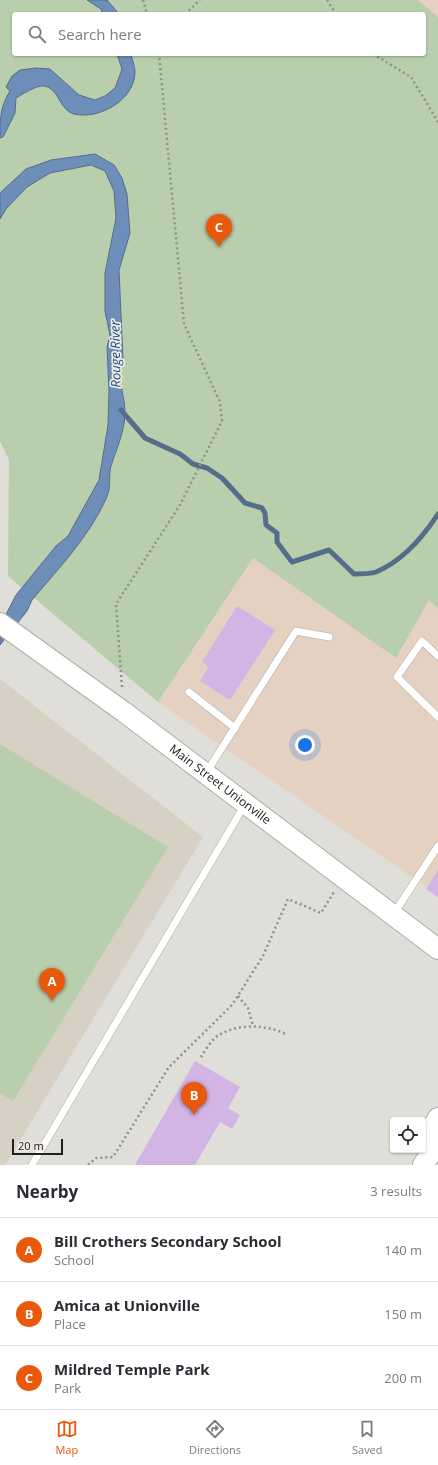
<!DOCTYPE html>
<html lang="en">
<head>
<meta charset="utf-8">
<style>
	body { margin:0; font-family:"Open Sans",sans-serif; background:#f2f2f3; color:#2b2b33 }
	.controls { position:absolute; right:12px; bottom:12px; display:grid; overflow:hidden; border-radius:4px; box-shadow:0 1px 3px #0004 }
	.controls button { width:36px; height:36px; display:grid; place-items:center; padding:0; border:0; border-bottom:1px solid #e1e1e2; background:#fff; color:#2b2b33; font:20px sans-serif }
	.scale { position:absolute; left:12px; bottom:10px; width:51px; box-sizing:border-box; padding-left:4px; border:2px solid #21201e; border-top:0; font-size:11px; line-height:14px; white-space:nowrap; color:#21201e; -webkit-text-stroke:3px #eeebe5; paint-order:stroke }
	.you { position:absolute; left:305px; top:745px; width:14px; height:14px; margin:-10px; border:3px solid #fff; border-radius:50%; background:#1a73e8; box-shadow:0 0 0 6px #1a73e833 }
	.badge { display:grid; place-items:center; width:26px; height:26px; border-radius:50%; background:#ea580c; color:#fff; font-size:13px; font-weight:700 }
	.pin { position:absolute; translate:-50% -33px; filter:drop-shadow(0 1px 2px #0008) }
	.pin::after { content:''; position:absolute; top:21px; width:14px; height:12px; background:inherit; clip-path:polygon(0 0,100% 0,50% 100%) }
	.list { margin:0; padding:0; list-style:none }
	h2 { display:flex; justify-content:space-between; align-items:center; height:52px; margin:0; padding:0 16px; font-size:17px }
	h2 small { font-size:13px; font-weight:400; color:#7c7c81 }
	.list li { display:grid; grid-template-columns:26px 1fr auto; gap:12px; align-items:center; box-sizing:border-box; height:64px; padding:0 16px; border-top:1px solid #e1e1e2 }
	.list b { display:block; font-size:15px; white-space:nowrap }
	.list p { margin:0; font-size:13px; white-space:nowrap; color:#7c7c81 }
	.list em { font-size:13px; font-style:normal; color:#7c7c81 }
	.icon { flex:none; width:22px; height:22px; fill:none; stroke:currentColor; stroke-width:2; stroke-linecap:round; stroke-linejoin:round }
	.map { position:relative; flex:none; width:438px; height:1165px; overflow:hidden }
	.search { position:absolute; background:#fff; box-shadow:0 1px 3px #0004; left:12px; right:12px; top:12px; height:44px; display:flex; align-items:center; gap:10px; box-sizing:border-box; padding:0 14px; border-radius:4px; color:#7c7c81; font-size:15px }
	.sheet { height:244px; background:#fff }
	nav { display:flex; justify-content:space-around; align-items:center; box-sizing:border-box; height:56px; border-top:1px solid #e1e1e2; background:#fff; font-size:11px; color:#7c7c81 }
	nav a { display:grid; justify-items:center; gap:2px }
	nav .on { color:#ea580c }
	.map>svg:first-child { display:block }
</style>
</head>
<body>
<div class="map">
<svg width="438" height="1165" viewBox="0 0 438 1165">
	<rect width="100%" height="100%" fill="#e0ded8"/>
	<g fill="#e4d1c1">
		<polygon points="418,0 438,0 438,17"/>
		<polygon points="253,558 396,658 429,600 438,609 438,895 158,702"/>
	</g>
	<polygon fill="#d6d1c4" points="0,679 203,837 5,1165 0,1165"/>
	<g fill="#b9ceac" fill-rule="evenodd">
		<path d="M0,0H418L438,17V609L429,600L396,658L253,558L158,702L8,576L9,460L0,441ZM14,14H424V54H14Z"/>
		<polygon points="0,744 168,847 13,1101 0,1093"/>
	</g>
	<g fill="#6d8eb9" stroke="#566d8a">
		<polygon points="87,0 107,0 119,14 103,14 101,9"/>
		<path d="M117,54H131C132,60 135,66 135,72C135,100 99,120 74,114C59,110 59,88 44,86C36,85 23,94 16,98L15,113L3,137L0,138C0,119 0,107 10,91L6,87L12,76L20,70L36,68L50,69L79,95L95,100L105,96L115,88L122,69Z"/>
		<path d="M95,154L114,165L122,178L127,194L130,233L119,270L123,359C116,380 125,394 125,413C125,431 116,450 111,466C108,477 112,486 106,499C88,538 59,568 32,600L27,611L0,645V626L16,595L56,546L68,536L99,480L108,425L109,391L107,347L110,335L105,311V273L116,218L114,191L105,171L91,165L50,173L27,187L6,209L0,219V193L26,169L51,160Z"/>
	</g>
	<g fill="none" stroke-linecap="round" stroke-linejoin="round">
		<path stroke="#566d8a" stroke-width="5" d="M121,410L145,438L180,454L193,464L207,468L222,478L245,503L262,508L265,513L266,525L277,533V542L292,562L329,550L354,574C361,574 370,574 376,572C402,561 423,537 438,514"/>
	</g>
	<g fill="#d2b4e5">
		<polygon points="237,606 275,630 230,700 200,681 209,667 202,662"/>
		<polygon points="438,870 438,897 426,889"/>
		<polygon points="195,1061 240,1087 228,1108 240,1115 232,1129 220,1122 195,1165 135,1165"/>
	</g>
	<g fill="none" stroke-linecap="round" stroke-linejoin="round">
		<defs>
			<g id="lane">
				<polyline points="438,656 422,641 397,677 438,717"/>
				<polyline points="189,692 235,728"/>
				<polyline points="206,773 296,631 329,637"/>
				<polyline points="393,915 438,846"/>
				<polyline points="32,1165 244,806"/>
			</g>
			<g id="secondary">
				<path id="s1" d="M0,623L124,712L438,949"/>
				<polyline points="436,1144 435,1123 438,1118"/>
				<polyline points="423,1165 438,1143"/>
			</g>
		</defs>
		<use href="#lane" stroke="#afada7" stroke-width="8"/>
		<use href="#secondary" stroke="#afada7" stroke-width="22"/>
		<g stroke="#92908c" stroke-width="2.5" stroke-dasharray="2 3" stroke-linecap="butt">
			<polyline points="143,0 147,14"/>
			<polyline points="327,0 336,14"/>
			<polyline points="185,14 200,0"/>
			<polyline points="373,54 411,77 438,122"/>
			<polyline points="122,687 116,604 180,505 222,421 220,402 184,324 159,54"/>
			<polyline points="238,996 248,1008 253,1026"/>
			<path d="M201,1057C205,1051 210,1042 216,1037C236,1023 264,1024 286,1034"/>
			<polyline points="88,1165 96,1158 113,1157 169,1067 232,1005 263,956 288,899 321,913 334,892"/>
		</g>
		<use href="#lane" stroke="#fff" stroke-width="7"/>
		<use href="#secondary" stroke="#fff" stroke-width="20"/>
	</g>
	<g text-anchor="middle" stroke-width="3.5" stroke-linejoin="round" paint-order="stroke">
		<g font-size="12" fill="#21201e" stroke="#eeebe5">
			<text dy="4" stroke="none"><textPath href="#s1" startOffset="273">Main Street Unionville</textPath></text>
		</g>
		<g font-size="13" font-style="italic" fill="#1c4a81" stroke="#eeebe5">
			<text transform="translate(115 354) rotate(-91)" y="5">Rouge River</text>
		</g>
	</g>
</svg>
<div class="controls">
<button><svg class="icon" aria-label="locate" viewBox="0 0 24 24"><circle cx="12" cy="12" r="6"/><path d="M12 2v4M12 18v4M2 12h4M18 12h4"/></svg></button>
</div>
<div class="scale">20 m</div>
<div class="you"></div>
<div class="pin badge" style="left:52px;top:1001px">A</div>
<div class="pin badge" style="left:194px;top:1115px">B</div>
<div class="pin badge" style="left:219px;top:247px">C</div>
<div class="search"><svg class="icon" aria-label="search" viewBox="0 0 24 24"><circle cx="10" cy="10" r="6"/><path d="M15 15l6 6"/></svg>Search here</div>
</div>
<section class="sheet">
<h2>Nearby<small>3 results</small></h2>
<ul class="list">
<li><span class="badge">A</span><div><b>Bill Crothers Secondary School</b><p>School</p></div><em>140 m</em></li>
<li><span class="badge">B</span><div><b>Amica at Unionville</b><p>Place</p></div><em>150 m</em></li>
<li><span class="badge">C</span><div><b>Mildred Temple Park</b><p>Park</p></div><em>200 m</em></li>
</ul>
</section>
<nav>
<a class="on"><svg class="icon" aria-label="map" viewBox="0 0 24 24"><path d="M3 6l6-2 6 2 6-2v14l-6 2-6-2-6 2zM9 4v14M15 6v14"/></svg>Map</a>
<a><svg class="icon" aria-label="directions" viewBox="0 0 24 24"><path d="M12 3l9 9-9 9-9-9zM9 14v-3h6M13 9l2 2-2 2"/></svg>Directions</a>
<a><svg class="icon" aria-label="saved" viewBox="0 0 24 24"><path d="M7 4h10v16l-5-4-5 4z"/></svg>Saved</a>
</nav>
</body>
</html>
